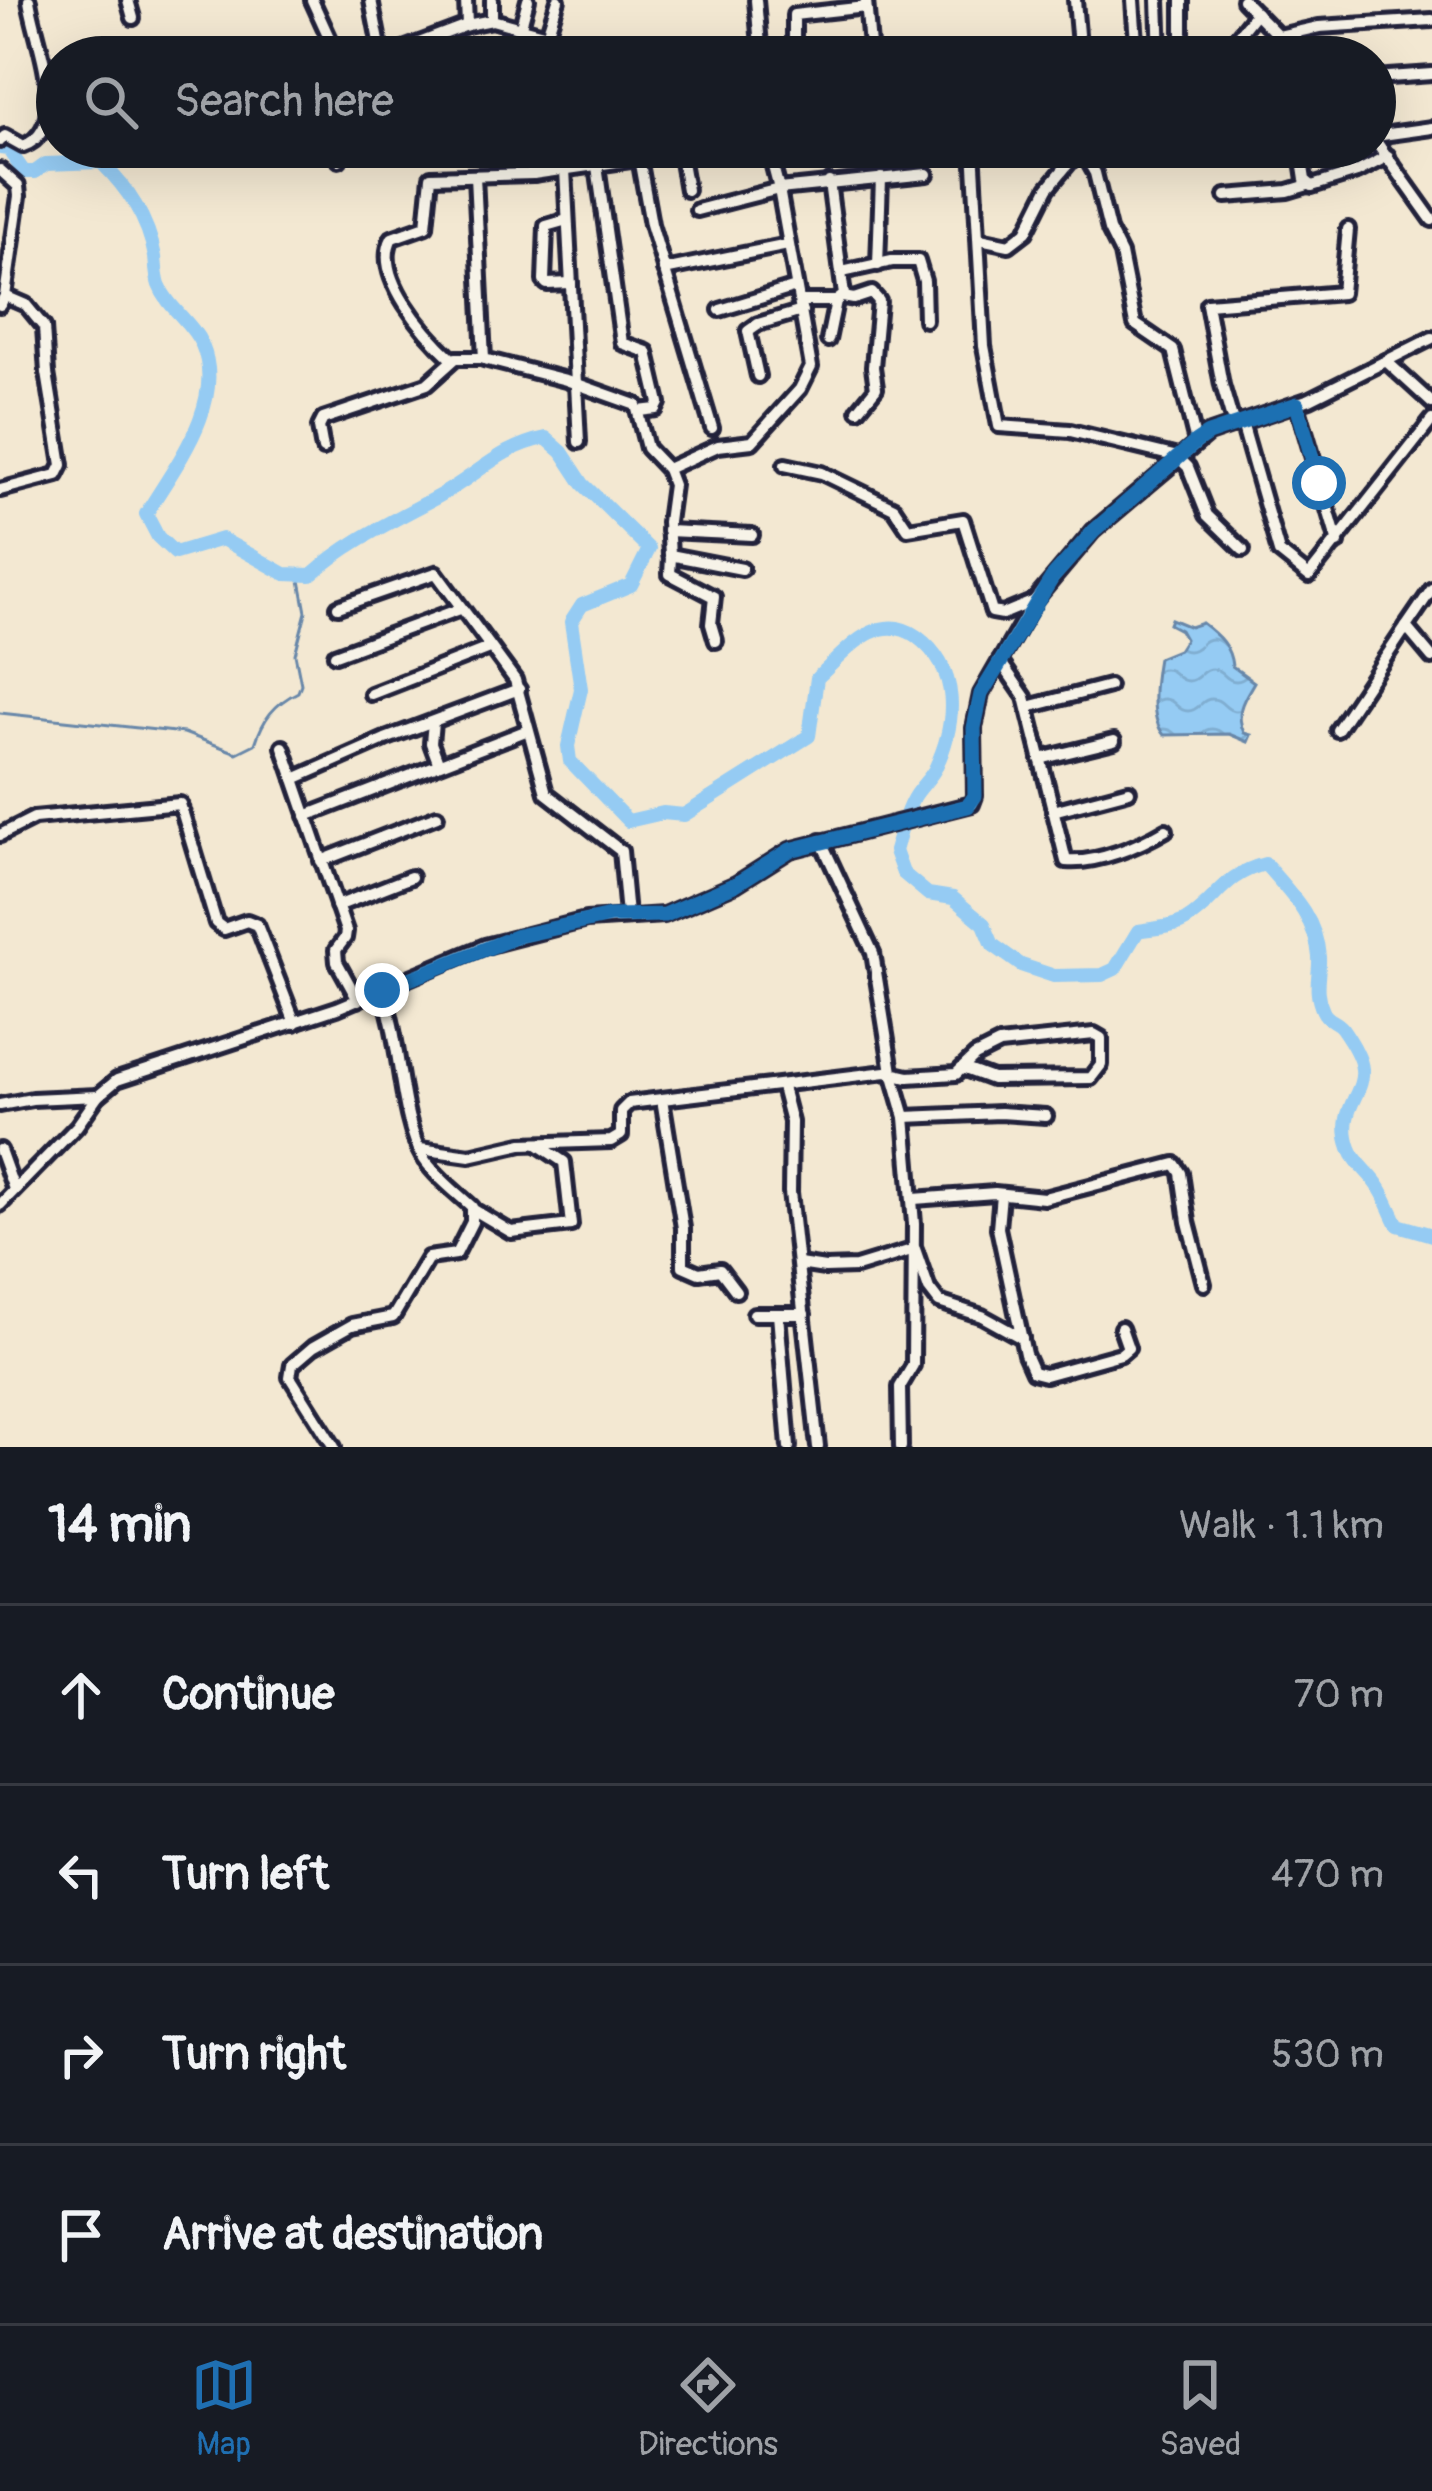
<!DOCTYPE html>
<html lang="en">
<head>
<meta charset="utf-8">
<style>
	body { margin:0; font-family:Pangolin,sans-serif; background:#242831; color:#f1f3f6 }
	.stop { position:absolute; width:36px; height:36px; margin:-27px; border:9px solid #1f6fb2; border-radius:50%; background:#fff }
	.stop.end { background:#1f6fb2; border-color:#fff; box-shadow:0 3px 12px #0008 }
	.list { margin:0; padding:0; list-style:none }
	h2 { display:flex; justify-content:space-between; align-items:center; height:156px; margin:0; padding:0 48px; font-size:51px }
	h2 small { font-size:39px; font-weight:400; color:#9ea1a6 }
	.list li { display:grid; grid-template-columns:78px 1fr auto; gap:36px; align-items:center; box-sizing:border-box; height:180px; padding:0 48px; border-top:3px solid #363941 }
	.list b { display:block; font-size:45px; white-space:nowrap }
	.list em { font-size:39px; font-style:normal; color:#9ea1a6 }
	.icon { flex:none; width:66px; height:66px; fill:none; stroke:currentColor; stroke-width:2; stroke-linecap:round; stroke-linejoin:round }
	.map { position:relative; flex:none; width:1432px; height:1447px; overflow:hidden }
	.search { position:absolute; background:#171b24; box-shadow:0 12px 48px #0002; left:36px; right:36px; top:36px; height:132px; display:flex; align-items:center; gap:30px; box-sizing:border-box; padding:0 42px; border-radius:66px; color:#9ea1a6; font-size:45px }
	.sheet { height:876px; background:#171b24 }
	nav { display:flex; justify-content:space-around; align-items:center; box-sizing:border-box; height:168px; border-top:3px solid #363941; background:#171b24; font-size:33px; color:#9ea1a6 }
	nav a { display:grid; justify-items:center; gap:6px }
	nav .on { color:#1f6fb2 }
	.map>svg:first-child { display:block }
</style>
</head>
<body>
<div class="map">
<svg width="1432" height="1447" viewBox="0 0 1432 1447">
	<defs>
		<pattern id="water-waves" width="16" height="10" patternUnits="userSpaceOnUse" patternTransform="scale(3)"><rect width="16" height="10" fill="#95cbf3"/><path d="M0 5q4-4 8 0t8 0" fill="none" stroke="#80aed1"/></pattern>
	</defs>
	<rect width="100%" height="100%" fill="#f3e8d2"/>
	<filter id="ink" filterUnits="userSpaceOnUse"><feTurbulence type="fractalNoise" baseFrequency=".00833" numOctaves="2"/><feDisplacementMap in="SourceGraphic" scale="24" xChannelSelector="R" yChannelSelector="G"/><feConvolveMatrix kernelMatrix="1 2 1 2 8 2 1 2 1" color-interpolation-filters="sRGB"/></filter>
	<g filter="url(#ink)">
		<path fill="url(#water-waves)" stroke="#6787a9" stroke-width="3" d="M1171,619L1190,627L1202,623C1219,636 1230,646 1232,666L1254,682C1245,698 1234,710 1244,733L1251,735L1248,742L1229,734L1164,735C1149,717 1154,681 1158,658L1178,650L1185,639L1180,630L1169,624Z"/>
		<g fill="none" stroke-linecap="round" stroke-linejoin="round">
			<path stroke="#6787a9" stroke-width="3" d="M0,713L184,733L237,753L255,744C263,719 274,704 298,692L301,684L295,654L306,612L299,575"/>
			<path stroke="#95cbf3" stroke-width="14" d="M0,148L8,149L24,172H35L46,164L101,162C128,189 148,218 155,257C156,267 156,275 159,285C168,308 192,322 202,345C227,403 174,467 146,514L158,537L175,553L222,539L285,574L311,575C349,541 395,520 439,496C479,474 500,447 546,438L562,452L583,484L649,549L631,585L582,605L571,622L581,689L568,746L570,761L628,821L663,813L684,815L809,736L817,678C845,653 877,609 916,636C961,669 957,723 935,769C929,780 919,788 913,799C904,815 900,834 895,851L903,873L928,894L953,898L984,924L993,945L1021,965L1054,976L1102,975L1115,969L1138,931C1153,928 1173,928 1186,920C1218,900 1222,875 1265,864C1290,893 1316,917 1319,957C1320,976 1313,990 1323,1011C1327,1021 1336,1020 1342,1028C1349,1038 1361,1057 1362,1069C1365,1095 1336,1109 1350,1148C1355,1163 1368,1171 1377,1184C1386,1196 1391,1212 1398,1225L1432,1235"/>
			<defs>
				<g id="minor">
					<polyline points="128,0 133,18"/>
					<polyline points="312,0 338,57"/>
					<polyline points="371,0 382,57 467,25 492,20 547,35"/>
					<polyline points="466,0 467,25"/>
					<polyline points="492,0 492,20"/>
					<polyline points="756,0 761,57"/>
					<polyline points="1075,0 1080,57"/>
					<polyline points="1133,0 1137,57"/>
					<polyline points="1158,0 1160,57"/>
					<polyline points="1243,0 1299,57"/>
					<polyline points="866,1 871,57"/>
					<polyline points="521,26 528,0"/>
					<polyline points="1279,36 1319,27 1432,20"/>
					<polyline points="540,57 558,0"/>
					<polyline points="590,57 593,47"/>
					<polyline points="794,57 794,15 866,7"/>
					<polyline points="966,57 984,55"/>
					<polyline points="1182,57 1182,0"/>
					<polyline points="1221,57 1256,13"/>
					<polyline points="1375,78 1432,74"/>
					<polyline points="1375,136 1432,128"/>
					<polyline points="1375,140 1432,220"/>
					<path d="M0,141L5,136L23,146C74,128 34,38 29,0"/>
					<polyline points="768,147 779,189 927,174"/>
					<polyline points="973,147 984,346 999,426 1070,431 1178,457 1188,467 1207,515 1243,550"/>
					<polyline points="1018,147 1046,153 1077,152"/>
					<polyline points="1300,147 1305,180 1312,186 1357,172 1388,156"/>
					<polyline points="680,150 687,190"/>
					<polyline points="1082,150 1095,173 1109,230 1121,254 1135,324 1173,350 1196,442"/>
					<polyline points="639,158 651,224 712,428"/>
					<polyline points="339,160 340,147"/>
					<polyline points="597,166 622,343 647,352 659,403 656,409 639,411"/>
					<polyline points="565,169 579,442"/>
					<polyline points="0,170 18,186 19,196 5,296 0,305"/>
					<polyline points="533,174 536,147"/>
					<polyline points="475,176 484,359 566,380 636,405 647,448 667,469 673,485 668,522 670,555 742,569"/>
					<polyline points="1226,196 1288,191 1308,185"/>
					<polyline points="567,220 546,226 544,281 547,284 571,283"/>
					<polyline points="980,239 1009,245 1026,232 1048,188 1078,152"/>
					<polyline points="878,265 881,178"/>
					<polyline points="664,270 788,245"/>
					<polyline points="842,272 892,261 918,261 924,281 925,320"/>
					<polyline points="843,297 854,299 872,293 879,301 873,367 876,388 858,410"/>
					<polyline points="800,301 836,301 844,295 829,182"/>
					<polyline points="720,310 796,287"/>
					<polyline points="828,340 836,301"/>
					<path d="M453,360C427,336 372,276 392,238L426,226L431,177L533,174L721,147"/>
					<polyline points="1386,361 1432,403"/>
					<polyline points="758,376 748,331 758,324 802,311"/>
					<polyline points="1297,404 1338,543"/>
					<polyline points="1242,423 1279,552 1309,576 1432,420"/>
					<polyline points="1234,426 1222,385 1207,304 1342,293 1348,229"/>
					<polyline points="323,449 319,427 323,419 427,384 456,358 483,358"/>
					<polyline points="785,465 822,473 894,508 908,529 963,520 992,612 1003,614 1032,602"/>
					<polyline points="667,469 718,446 752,442 800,389 811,367 779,189 697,210"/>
					<polyline points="0,490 57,475 62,465 47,373 44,327 26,305 5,296"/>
					<polyline points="668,531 752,535"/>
					<polyline points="671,557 670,574 714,597 711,624 716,641"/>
					<polyline points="1432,589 1406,627 1432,658"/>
					<polyline points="338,607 436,573 515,680 546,793 621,851 627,915"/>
					<polyline points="335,655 460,609"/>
					<path d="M1000,661L1025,697L1066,861C1097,864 1139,846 1166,830"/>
					<polyline points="371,694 489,648"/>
					<polyline points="1028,707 1109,686"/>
					<polyline points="433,722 431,743 438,762"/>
					<polyline points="1337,730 1406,627"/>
					<polyline points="283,747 346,931 345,938 336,950 337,962 358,1000"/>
					<polyline points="1040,759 1114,741"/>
					<polyline points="294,779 385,739 519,689"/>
					<polyline points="1053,811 1129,791"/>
					<polyline points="306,816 528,730"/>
					<polyline points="0,835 34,818 180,804 216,923 224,929 247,921 257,925 295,1023"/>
					<polyline points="821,841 873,953 892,1072 905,1117 914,1224 913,1365 900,1387 901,1447"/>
					<polyline points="321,861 437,816"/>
					<polyline points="337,906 411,877"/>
					<polyline points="782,1087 791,1122 790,1192 818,1447"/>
					<polyline points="662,1099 683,1228 683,1266 699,1273 720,1270 736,1291"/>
					<polyline points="0,1105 32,1099 98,1096"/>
					<polyline points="905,1117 1000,1113 1046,1116"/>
					<polyline points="420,1149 470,1156 522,1144 611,1141 621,1135 621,1111 629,1103 886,1072 908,1077 956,1074 975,1056 999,1044 1094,1034 1101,1038 1101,1065 1091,1078 992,1079 965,1069"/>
					<polyline points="0,1150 14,1189"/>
					<polyline points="1001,1194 998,1228 1025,1354 1033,1372 1045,1375 1121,1354 1128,1348 1121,1328"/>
					<polyline points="914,1199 995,1193 1044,1198 1175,1164 1181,1173 1188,1222 1204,1284"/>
					<polyline points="0,1205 77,1126 98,1096 117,1080 337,1008 485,946 586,920 664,915 736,884 790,850 972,804 975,796 974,728 981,694 1035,600 1093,531 1208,434 1310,399 1432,338"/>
					<polyline points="474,1210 511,1232 571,1225 564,1162 537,1144"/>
					<polyline points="799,1264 825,1268 856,1267 915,1249 929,1289 939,1302 982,1316 1022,1338"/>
					<polyline points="754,1314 804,1314"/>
					<polyline points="778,1314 789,1447"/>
					<path d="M334,1447L290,1377L292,1365L313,1347L352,1325L393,1317L428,1258L456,1254L472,1222V1207C456,1192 436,1177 424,1159C399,1118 401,1037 382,990"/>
				</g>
			</defs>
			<use href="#minor" stroke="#22223b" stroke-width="20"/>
			<use href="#minor" stroke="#f7f3e8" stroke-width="10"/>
		</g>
	</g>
	<g fill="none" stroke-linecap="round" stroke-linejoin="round" filter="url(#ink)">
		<polyline stroke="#1f6fb2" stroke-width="15" points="382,990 518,936 610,916 664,915 736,884 790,850 968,806 975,796 974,728 981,694 1052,578 1094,531 1196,442 1208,434 1297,404 1319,483"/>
	</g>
</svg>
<div class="stop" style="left:1319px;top:483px"></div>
<div class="stop end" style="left:382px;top:990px"></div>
<div class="search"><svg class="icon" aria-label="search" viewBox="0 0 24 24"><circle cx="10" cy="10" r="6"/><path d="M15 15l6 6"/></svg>Search here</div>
</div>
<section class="sheet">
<h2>14 min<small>Walk · 1.1 km</small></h2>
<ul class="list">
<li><svg class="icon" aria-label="ahead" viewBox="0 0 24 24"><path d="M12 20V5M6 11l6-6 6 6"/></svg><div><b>Continue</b></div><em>70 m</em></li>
<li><svg class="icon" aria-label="left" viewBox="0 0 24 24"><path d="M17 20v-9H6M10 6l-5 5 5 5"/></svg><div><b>Turn left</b></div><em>470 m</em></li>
<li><svg class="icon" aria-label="right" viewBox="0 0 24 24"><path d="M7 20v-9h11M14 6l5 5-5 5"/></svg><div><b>Turn right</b></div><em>530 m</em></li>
<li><svg class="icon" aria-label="arrive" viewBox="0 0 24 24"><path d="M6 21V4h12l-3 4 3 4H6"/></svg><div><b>Arrive at destination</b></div></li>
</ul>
</section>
<nav>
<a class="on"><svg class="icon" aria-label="map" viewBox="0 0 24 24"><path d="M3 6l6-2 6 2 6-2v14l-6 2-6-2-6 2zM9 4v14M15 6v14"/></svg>Map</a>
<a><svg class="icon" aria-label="directions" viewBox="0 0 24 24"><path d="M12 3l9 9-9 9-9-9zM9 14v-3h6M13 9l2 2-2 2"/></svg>Directions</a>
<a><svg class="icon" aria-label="saved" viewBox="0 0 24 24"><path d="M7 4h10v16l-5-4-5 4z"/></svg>Saved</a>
</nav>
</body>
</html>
